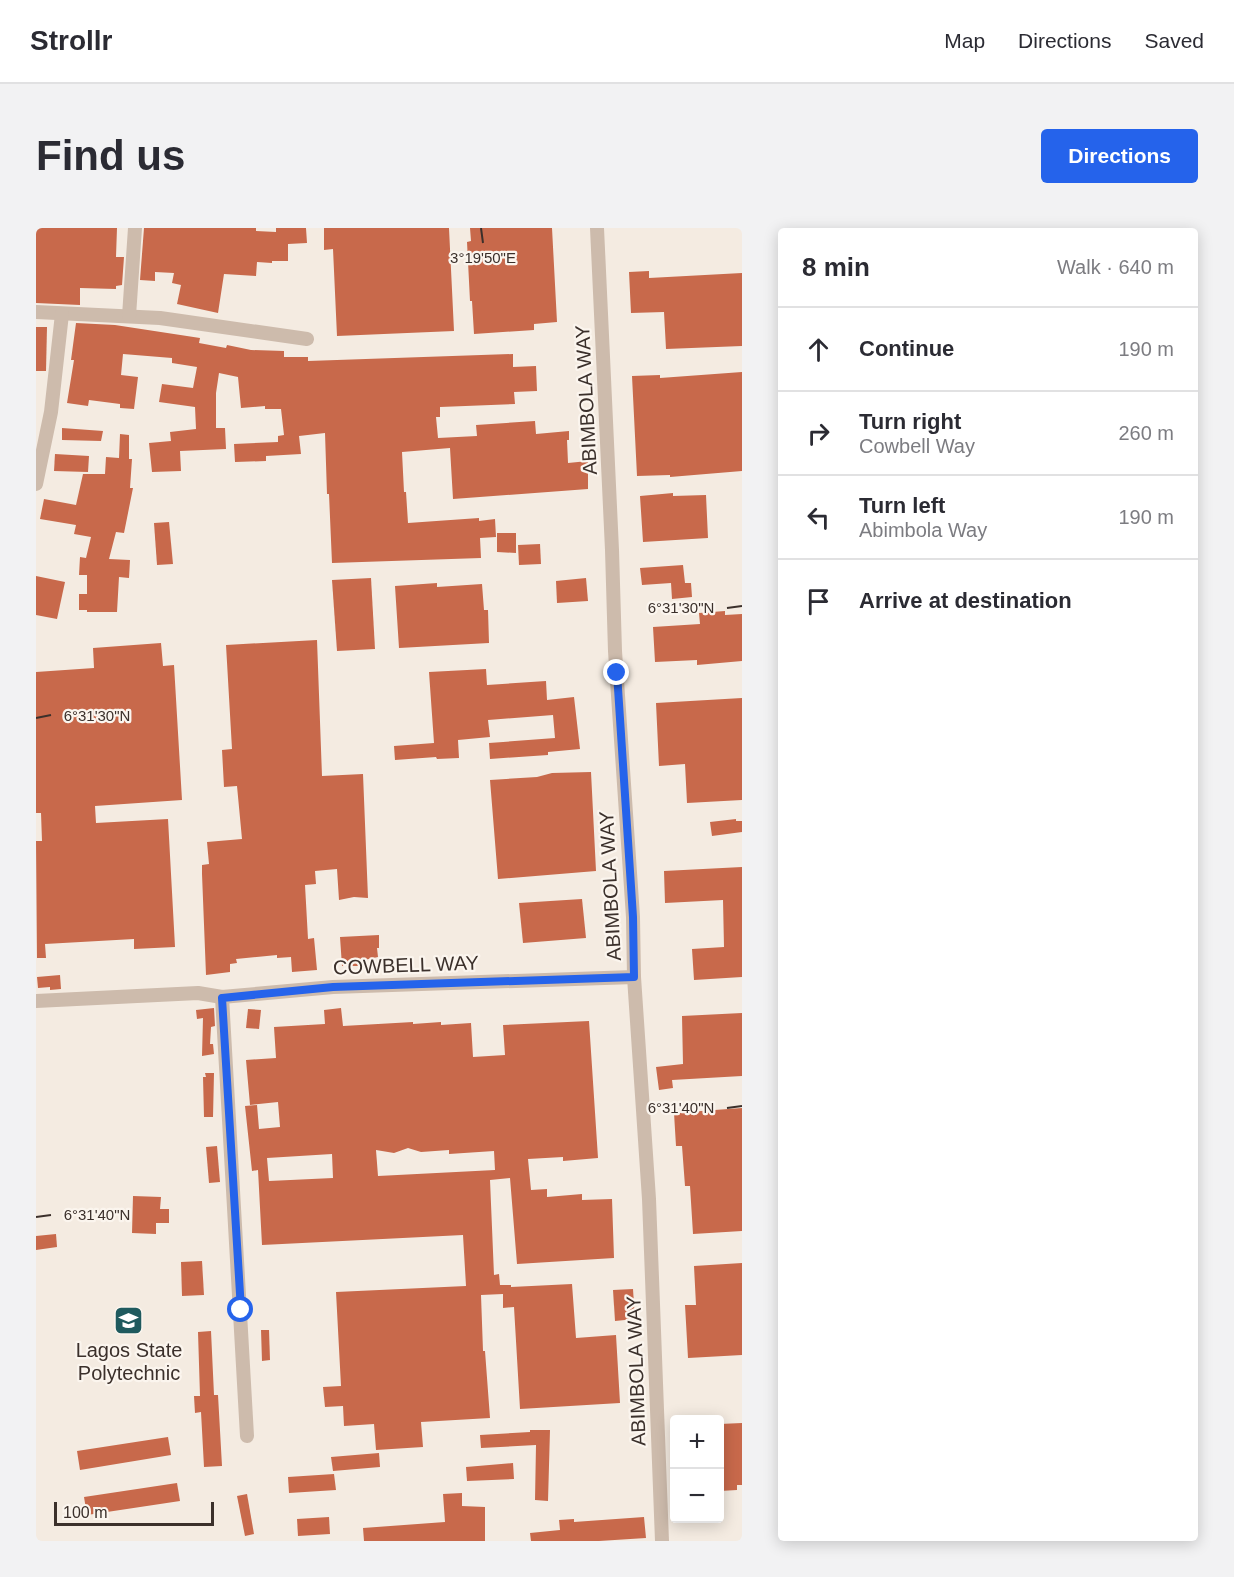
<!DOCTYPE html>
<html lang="en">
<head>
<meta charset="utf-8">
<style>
	body { margin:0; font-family:Arial,sans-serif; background:#f2f2f3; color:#2b2b33 }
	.controls { position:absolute; right:18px; bottom:18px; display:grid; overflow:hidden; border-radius:6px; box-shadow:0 3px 15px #0003 }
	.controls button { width:54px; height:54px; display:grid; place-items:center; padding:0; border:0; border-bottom:2px solid #e1e1e2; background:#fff; color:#2b2b33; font:30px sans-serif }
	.scale { position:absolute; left:18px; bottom:15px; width:160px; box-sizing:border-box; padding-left:6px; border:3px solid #3b302b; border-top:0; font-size:16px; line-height:21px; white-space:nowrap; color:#3b302b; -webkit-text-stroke:4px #fbf5ee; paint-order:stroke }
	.stop { position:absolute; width:18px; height:18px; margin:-14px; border:4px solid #2563eb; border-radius:50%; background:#fff }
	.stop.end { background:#2563eb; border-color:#fff; box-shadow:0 2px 6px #0008 }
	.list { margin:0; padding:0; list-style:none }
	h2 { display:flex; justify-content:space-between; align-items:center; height:78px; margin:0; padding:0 24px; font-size:26px }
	h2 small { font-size:20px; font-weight:400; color:#7c7c81 }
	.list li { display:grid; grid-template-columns:39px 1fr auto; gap:18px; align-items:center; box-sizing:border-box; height:84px; padding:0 24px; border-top:2px solid #e1e1e2 }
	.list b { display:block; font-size:22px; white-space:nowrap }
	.list p { margin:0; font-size:20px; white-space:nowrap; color:#7c7c81 }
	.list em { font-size:20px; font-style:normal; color:#7c7c81 }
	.icon { flex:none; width:33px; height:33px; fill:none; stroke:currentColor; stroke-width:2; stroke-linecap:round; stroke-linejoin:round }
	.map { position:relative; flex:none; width:706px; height:1313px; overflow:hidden; border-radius:6px }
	header { display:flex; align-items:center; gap:36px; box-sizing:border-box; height:84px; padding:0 30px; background:#fff; border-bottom:2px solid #e1e1e2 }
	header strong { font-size:28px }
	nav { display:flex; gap:33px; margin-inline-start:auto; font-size:21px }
	.intro { display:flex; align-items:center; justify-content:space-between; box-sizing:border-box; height:144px; padding:0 36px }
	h1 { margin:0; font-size:42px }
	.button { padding:15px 27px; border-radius:6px; background:#2563eb; color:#fff; font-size:21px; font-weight:700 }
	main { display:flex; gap:36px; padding:0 36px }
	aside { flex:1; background:#fff; border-radius:6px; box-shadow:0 3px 15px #0003 }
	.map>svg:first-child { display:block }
</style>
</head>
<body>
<header>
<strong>Strollr</strong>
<nav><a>Map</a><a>Directions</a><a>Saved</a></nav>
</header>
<div class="intro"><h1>Find us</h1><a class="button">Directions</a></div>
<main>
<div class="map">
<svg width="706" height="1313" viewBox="0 0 706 1313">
	<rect width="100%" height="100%" fill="#f4ebe1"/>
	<g fill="#c8694b" fill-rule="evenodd">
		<polygon points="0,0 81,0 80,29 88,29 86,57 80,58 80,61 44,60 44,77 0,75"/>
		<polygon points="108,0 220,0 220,3 240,4 240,0 270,0 271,15 252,16 252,33 236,33 236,35 221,34 220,48 188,46 182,85 141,76 145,57 136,55 138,45 119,44 119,53 104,52"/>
		<polygon points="288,0 413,0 418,103 301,108 297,21 288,22"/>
		<polygon points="434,0 516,0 521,94 498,96 498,102 438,106 436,73 434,73 431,14 435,13"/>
		<polygon points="613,43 613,50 706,45 706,118 630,121 628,84 595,85 593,44"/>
		<polygon points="40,95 79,97 164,110 163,115 190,120 191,117 215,122 248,123 248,129 272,129 272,133 477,126 477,139 500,138 501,163 478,164 479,176 404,179 404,189 400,189 402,210 441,208 440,197 499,193 500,206 533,203 533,212 531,212 532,235 552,233 552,261 417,271 414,220 366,224 368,264 370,264 372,295 443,290 443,293 459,291 460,309 444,310 445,330 296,335 293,266 291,266 289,205 263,208 265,226 230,228 230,233 199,234 198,216 242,214 242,208 248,207 245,181 229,181 229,178 205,180 202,149 183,145 180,165 180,200 189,200 190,221 144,223 145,243 116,244 113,215 135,213 134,204 160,201 159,179 123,174 126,156 157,160 161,139 136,135 136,130 87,126 85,147 102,149 98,181 84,180 84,176 53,172 52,178 31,175 38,132 35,132"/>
		<polygon points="0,99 11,99 10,143 0,143"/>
		<polygon points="706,144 706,243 634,249 634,247 601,248 596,148 624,147 624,150"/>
		<polygon points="26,200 67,203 65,213 26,212"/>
		<polygon points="84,206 93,207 93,231 96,231 94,260 97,260 88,305 80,304 73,331 94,332 93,350 83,349 81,384 51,384 51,382 43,382 43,366 51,366 51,347 43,347 44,329 50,330 55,309 38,306 40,297 4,291 8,271 40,277 47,246 69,246 70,229 83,230"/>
		<polygon points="19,226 53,228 52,244 18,243"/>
		<polygon points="637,265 637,268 670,267 672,310 607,314 604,268"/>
		<polygon points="133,294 137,336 121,337 118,295"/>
		<polygon points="461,305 480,305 480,325 461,324"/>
		<polygon points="504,316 505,336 483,337 482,317"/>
		<polygon points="647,337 649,355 655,355 656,369 636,371 635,355 606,357 604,340"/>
		<polygon points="0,348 29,354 21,391 0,387"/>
		<polygon points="335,350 339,421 301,423 296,352"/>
		<polygon points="550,350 552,373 521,375 520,353"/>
		<polygon points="401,355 401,359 446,356 448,382 452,382 453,415 363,420 359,358"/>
		<polygon points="689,383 689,387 706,386 706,433 661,437 661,432 619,434 617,399 664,396 663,385"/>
		<polygon points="281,412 286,548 327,546 332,670 318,669 303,672 301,641 279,643 280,656 269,657 272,711 278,710 281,742 256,744 255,729 241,730 241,727 200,731 201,735 194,736 194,744 170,747 166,646 166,637 173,636 171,614 206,611 201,558 188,559 186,522 196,521 190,417"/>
		<polygon points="125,415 127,438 138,437 146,572 59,578 60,595 132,591 139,719 98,721 98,711 9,716 10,730 1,730 0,613 6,613 5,585 0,585 0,444 58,440 57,420"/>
		<polygon points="450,441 451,457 510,453 511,472 538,469 544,521 512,524 512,527 454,531 453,515 519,510 517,487 452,492 454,509 422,512 423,530 401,531 400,529 359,532 358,518 398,515 393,444"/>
		<polygon points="706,470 706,572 651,575 649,536 623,538 620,475"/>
		<polygon points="555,544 560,643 462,651 454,552 501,549 516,545"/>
		<polygon points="700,591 700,593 706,593 706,604 676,608 674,594"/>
		<polygon points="706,639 706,749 658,752 656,721 688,719 687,672 629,675 628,643"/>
		<polygon points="546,671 550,710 487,715 483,675"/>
		<polygon points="343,707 343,720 341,720 342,729 328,732 329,738 306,738 304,709"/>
		<polygon points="24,747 25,761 14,762 14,759 2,760 1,749"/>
		<polygon points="178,780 179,798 175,799 174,816 177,816 178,826 166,828 167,790 161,791 160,782"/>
		<path d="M305,780L307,798L377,794V796L405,794V797L435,795L437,829L469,827L467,797L553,793L562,930L527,933V929L492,931L495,962L511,961V969L546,966V972L576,971L578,1030L481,1036L474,950L454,952L458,1047L463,1046L464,1057H475V1059L536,1056L540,1110L580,1107L584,1175L484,1181L478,1079L467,1080V1066L445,1067L447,1123H449L454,1190L385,1194L387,1219L340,1222L338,1196L308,1198L307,1178L289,1179L287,1159L305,1158L300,1064L430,1058L427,1007L226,1017L222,942L216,943L209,878L221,877L223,901L244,899L242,874L214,877L210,832L240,830L238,799L289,796L288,782ZM372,920L385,924L413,922V926L458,923L459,942L342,948L340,922L358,925ZM296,926L297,950L233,953L231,930Z"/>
		<polygon points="212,781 225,782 223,801 210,800"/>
		<polygon points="706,785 706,848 636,852 637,860 623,862 620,839 647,836 646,788"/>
		<polygon points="169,845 178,845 177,889 168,889 167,849 170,849"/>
		<polygon points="706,880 706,1003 657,1006 654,958 649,958 646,918 640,918 638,885"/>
		<polygon points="181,918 184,954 173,955 170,919"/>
		<polygon points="97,968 125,969 124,981 133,981 133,995 120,995 120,1006 96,1005"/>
		<polygon points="20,1006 21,1019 0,1022 0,1008"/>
		<polygon points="166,1033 168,1067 146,1068 145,1034"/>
		<polygon points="706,1035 706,1127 652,1130 649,1077 660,1077 658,1038"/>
		<polygon points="597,1061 599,1091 579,1093 577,1062"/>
		<polygon points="225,1102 233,1102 234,1132 226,1133"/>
		<polygon points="175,1103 178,1167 182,1167 186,1238 168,1239 165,1184 159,1185 158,1168 164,1168 162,1104"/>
		<polygon points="706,1195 706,1257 701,1257 701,1262 684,1263 684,1196"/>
		<polygon points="494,1202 514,1202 512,1273 499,1272 500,1217 445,1220 444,1207 494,1204"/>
		<polygon points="132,1209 135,1227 44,1242 41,1223"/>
		<polygon points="343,1225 344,1239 297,1243 295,1229"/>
		<polygon points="477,1235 478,1251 431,1253 430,1239"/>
		<polygon points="298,1246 300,1262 253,1265 252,1249"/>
		<polygon points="141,1255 144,1273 51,1287 48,1269"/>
		<polygon points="426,1265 426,1278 449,1279 449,1313 328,1313 327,1300 409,1294 407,1266"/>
		<polygon points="211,1266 218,1306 209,1308 201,1268"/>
		<polygon points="293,1289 294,1306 262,1308 261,1291"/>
		<polygon points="608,1289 610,1310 563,1313 495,1313 494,1305 524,1302 523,1292 538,1291 538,1294"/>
	</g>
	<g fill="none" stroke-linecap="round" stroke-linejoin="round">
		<g stroke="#cdbbac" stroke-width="14">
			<polyline points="561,0 576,322 579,423 597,689 598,749 613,971 626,1313"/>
			<polyline points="0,84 124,90 271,111"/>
			<polyline points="93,88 99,0"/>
			<polyline points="0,256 15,184 26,86"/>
			<polyline points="186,769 211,1208"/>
			<polyline points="0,773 162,765 186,769 297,759 598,749"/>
		</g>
	</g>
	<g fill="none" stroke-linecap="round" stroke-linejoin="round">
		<polyline stroke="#2563eb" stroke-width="8" points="205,1082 186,770 297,759 598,749 597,689 581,445"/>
	</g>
	<path fill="none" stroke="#3b302b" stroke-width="2" d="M445,0L447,15M691,380L706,378M0,490L15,487M691,880L706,878M0,989L15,987"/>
	<defs>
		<symbol id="university-square" viewBox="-11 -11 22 22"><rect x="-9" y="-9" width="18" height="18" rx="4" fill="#1f5a5e" stroke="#fbf5ee"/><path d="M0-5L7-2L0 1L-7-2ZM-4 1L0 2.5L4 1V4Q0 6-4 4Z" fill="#fff"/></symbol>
	</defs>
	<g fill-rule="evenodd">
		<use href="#university-square" x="76" y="1076" width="33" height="33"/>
	</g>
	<g text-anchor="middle" stroke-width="4.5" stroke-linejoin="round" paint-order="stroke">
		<g font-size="20" fill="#3b302b" stroke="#fbf5ee">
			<text transform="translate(550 172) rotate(-93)" y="7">ABIMBOLA WAY</text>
			<text transform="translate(574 658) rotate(-93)" y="7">ABIMBOLA WAY</text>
			<text transform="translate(370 737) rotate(-2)" y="7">COWBELL WAY</text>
			<text transform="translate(600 1143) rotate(-92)" y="7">ABIMBOLA WAY</text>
		</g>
		<g font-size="20" fill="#3b302b" stroke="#fbf5ee">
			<text x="93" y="1129">Lagos State<tspan x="93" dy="23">Polytechnic</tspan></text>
		</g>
	</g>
	<g font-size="15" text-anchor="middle" fill="#3b302b" stroke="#fbf5ee" stroke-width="4.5" stroke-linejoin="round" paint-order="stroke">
		<text x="447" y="35">3°19'50"E</text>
		<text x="645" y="385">6°31'30"N</text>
		<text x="61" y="493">6°31'30"N</text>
		<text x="645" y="885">6°31'40"N</text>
		<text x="61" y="992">6°31'40"N</text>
	</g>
</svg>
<div class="controls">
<button>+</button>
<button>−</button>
</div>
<div class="scale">100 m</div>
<div class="stop" style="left:205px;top:1082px"></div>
<div class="stop end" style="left:581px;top:445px"></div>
</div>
<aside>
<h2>8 min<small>Walk · 640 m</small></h2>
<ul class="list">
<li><svg class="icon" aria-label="ahead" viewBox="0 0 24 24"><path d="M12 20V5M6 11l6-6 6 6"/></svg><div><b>Continue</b></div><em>190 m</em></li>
<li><svg class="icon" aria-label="right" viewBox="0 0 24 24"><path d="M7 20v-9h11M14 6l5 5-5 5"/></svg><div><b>Turn right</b><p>Cowbell Way</p></div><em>260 m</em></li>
<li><svg class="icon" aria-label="left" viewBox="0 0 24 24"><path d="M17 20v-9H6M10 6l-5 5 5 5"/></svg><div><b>Turn left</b><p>Abimbola Way</p></div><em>190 m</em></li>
<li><svg class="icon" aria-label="arrive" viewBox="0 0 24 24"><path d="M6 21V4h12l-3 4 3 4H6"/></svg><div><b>Arrive at destination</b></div></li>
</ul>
</aside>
</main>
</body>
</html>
